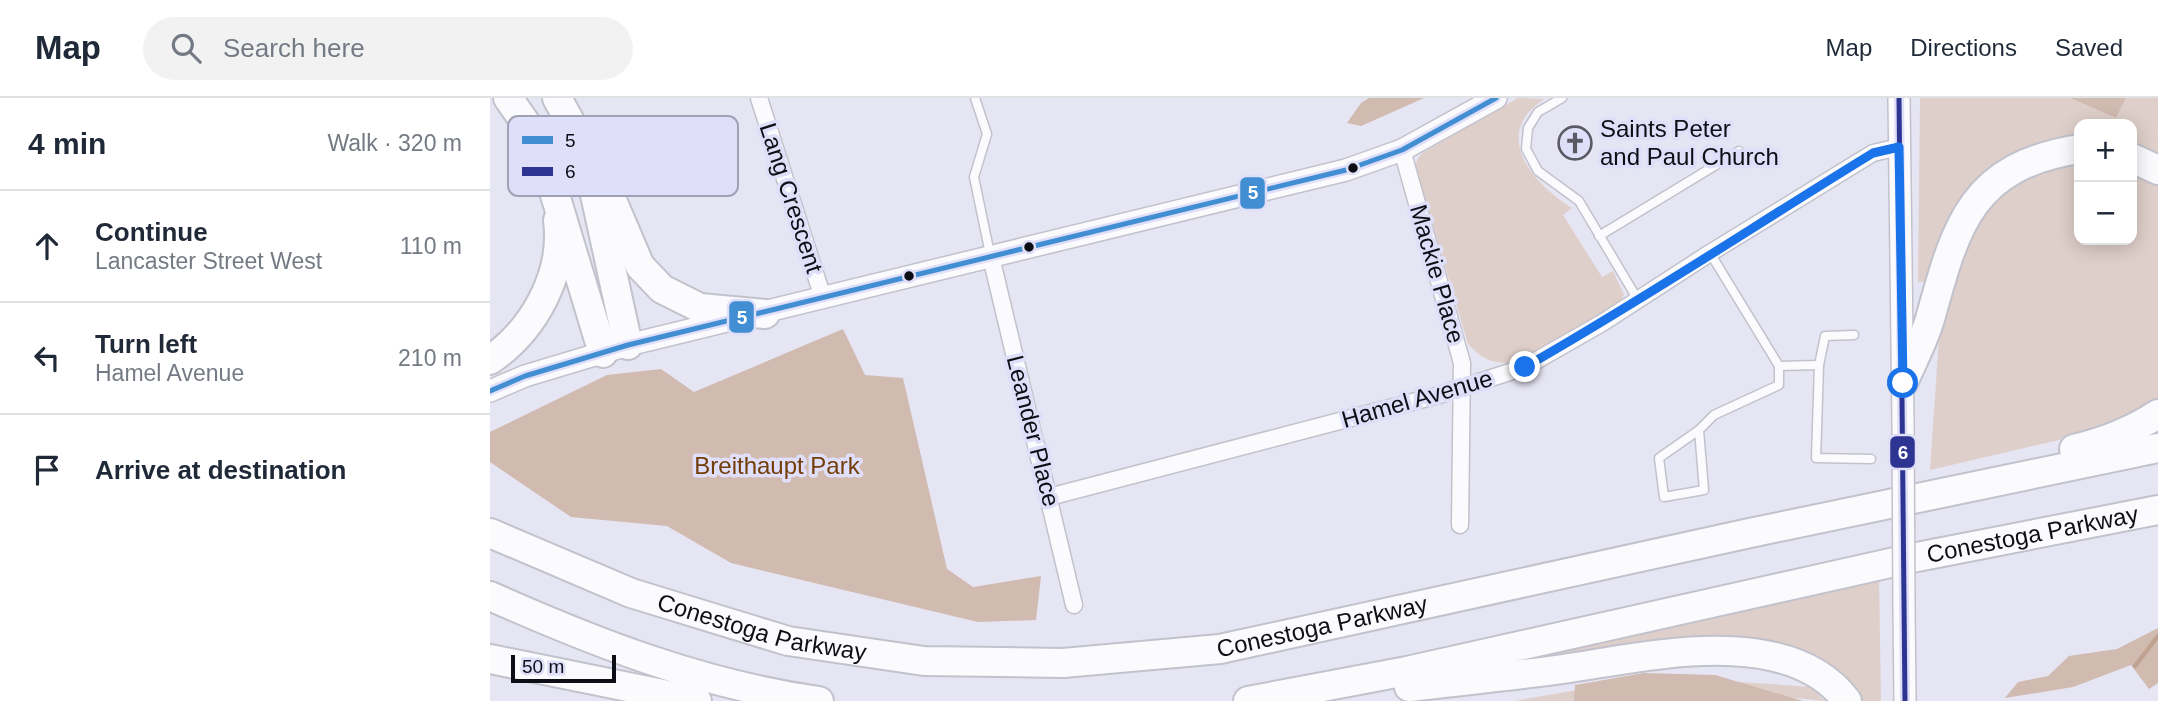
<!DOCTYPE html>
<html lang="en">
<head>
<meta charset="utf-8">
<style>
	body { margin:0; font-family:Helvetica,sans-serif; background:#f2f2f3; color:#1f2937 }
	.controls { position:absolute; right:21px; top:21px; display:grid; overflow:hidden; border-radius:14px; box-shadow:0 4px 18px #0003 }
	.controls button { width:63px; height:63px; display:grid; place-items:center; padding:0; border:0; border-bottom:2px solid #e0e1e3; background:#fff; color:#1f2937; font:35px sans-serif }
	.scale { position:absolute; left:21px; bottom:18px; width:105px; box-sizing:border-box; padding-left:7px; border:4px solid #0e0e16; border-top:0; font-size:19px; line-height:24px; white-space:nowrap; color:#0e0e16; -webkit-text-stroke:5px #e0dff9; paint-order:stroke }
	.stop { position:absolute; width:21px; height:21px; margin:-16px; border:5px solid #1a73e8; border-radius:50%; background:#fff }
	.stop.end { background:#1a73e8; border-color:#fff; box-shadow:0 2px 7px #0008 }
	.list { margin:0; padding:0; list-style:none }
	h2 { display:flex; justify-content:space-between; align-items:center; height:91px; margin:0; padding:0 28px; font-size:30px }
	h2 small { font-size:23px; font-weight:400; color:#747a83 }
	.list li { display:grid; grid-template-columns:46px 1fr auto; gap:21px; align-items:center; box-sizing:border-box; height:112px; padding:0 28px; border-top:2px solid #e0e1e3 }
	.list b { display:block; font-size:26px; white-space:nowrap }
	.list p { margin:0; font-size:23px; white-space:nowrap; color:#747a83 }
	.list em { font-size:23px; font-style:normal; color:#747a83 }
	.icon { flex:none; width:38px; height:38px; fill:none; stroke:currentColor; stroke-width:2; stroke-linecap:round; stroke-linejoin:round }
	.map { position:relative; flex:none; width:1668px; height:603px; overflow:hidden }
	header { display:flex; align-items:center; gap:42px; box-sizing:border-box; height:98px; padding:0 35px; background:#fff; border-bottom:2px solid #e0e1e3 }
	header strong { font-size:33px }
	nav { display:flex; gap:38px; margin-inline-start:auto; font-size:24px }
	.search { width:490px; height:63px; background:#f2f2f3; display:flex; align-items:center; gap:18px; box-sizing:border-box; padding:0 24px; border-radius:38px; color:#747a83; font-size:26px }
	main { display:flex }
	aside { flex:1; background:#fff }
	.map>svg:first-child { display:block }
</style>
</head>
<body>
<header>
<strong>Map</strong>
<div class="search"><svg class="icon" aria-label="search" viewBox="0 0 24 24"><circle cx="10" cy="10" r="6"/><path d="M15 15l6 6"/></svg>Search here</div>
<nav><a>Map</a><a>Directions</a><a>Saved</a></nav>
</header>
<main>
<aside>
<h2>4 min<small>Walk · 320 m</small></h2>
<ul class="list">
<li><svg class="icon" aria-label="ahead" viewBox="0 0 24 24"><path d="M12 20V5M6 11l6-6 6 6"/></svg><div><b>Continue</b><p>Lancaster Street West</p></div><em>110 m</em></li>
<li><svg class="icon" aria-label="left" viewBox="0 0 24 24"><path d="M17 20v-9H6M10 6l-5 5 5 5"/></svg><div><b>Turn left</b><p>Hamel Avenue</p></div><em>210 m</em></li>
<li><svg class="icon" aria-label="arrive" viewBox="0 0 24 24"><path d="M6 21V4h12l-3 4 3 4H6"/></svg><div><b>Arrive at destination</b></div></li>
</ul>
</aside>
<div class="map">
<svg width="1668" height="603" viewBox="0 0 1668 603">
	<rect width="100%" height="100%" fill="#e6e5f3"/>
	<g fill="#dfcfca">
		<path d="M1028,0L1054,1C1000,37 1043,86 1082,110L1073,117L1112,179L1123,173L1134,197L1130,203C1104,219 1049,260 1021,264C1002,267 990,259 978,246L933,93C927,80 920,64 934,54Z"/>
		<polygon points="1430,0 1580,0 1626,20 1636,0 1668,0 1668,58 1642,51 1642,26 1589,26 1589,42 1534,51 1486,84 1440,183 1428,184"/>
		<polygon points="1589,63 1589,142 1642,142 1642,72 1668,87 1668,305 1612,332 1440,372 1449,240 1460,175 1498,104 1549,70"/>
		<polygon points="1389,479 1391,603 1368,603 1304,553 1020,567 1016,560"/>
		<polygon points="1221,582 1321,589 1335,603 1225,592 1088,603 1024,603 1099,590"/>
	</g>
	<g fill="#d1baaf">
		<polygon points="879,0 934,0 871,28 857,25 871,5"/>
		<polygon points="1580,0 1636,0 1626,20"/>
		<polygon points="353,231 375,277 413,280 457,471 483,489 551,478 546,522 488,524 241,465 177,428 81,419 0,364 0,334 117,277 171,271 204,294"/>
		<polygon points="1668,530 1668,585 1659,591 1641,567 1583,589 1515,600 1528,584 1558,578 1579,558 1627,551"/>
		<polygon points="1154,575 1225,577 1313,603 1084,603 1085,587"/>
	</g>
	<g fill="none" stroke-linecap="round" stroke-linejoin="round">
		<polyline stroke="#c0a291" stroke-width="4.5" points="1645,568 1668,538"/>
		<defs>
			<g id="service">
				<polyline points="485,0 497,36 484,79 500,156"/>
				<polyline points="1072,0 1048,14 1038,30 1036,51 1048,73 1089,103 1148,202"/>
				<polyline points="1109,138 1249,53"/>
				<polyline points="1364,237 1335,238 1329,267 1326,360 1381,361"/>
				<polyline points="1289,268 1329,267"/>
				<polyline points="1209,332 1214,392 1174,399 1169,360 1209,332 1224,317 1289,287 1289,268 1220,155"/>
			</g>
			<g id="minor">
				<polyline points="269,0 333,200"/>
				<polyline points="912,52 972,265 970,427"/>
				<polyline points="501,159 584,507"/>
				<polyline points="559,399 949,297 1035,269 1112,225 1220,155 1383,55 1409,49"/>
			</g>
			<g id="secondary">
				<polyline points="1409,0 1413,324"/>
				<polyline points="0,293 35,278 138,247 856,72 912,52 1006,0"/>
				<polyline points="1414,509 1415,603"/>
			</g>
			<g id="motorway">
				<polyline points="18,0 49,44 113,255"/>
				<polyline points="67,0 95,51 138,247"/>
				<polyline points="95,51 124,107 150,168 172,191 210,210 275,216"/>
				<polyline points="1642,60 1668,72"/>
				<path d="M0,262C44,232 75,176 68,122"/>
				<path d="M1413,285C1422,264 1434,242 1440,221C1466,127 1481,68 1589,51"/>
				<path d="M1584,351C1614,344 1642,333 1668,316"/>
				<path id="s1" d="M0,435L141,495L298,543L434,563L573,565L730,551L1260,435L1668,350"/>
				<path d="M0,498C106,545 213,587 329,603"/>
				<polyline points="0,561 207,603"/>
				<path d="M919,589C970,583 1022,578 1073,571C1156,559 1298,524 1357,603"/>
				<path id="s2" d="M758,603L917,573L1427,459L1668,412"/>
			</g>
		</defs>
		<use href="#service" stroke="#c2c2cc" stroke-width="11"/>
		<use href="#minor" stroke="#c2c2cc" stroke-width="19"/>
		<use href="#secondary" stroke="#c2c2cc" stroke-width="24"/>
		<use href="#motorway" stroke="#c2c2cc" stroke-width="32"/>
		<use href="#service" stroke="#fbfbfd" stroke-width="8"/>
		<use href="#minor" stroke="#fbfbfd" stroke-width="16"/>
		<use href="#secondary" stroke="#fbfbfd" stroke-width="21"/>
		<use href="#motorway" stroke="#fbfbfd" stroke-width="28"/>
		<defs>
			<polyline id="secondary-bridge" points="1413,324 1414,509"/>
		</defs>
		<use href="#secondary-bridge" stroke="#c2c2cc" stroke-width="24" stroke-linecap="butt"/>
		<use href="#secondary-bridge" stroke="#fbfbfd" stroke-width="21"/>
		<defs>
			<polyline id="bus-1" points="0,293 35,278 138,247 856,72 912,52 1006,0"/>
			<polyline id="bus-2" points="1409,0 1415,603"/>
		</defs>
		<use href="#bus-1" stroke="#e0dff9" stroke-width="10"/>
		<use href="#bus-2" stroke="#e0dff9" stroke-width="10"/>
		<use href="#bus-1" stroke="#418ed3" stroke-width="5"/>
		<use href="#bus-2" stroke="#2e3491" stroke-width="5"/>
	</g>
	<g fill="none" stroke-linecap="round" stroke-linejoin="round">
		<path stroke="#1a73e8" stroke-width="9" d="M1035,269C1153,202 1267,126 1383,55L1409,49L1413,285"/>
	</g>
	<defs>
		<symbol id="church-ring" viewBox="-11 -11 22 22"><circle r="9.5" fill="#e0dff9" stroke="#5a5963" stroke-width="1.5"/><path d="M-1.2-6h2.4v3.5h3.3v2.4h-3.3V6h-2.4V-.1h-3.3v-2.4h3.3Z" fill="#5a5963"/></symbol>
	</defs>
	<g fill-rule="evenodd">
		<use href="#church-ring" x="1066" y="26" width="38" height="38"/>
	</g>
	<g fill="#0e0e16" stroke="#e0dff9" stroke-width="2.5">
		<circle cx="863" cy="70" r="6"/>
		<circle cx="539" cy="149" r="6"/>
		<circle cx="419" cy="178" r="6"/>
	</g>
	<g text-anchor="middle" stroke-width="7" stroke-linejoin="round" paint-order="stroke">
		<g font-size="24" fill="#0e0e16" stroke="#e0dff9" text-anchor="start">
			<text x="1110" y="39">Saints Peter<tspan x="1110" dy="28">and Paul Church</tspan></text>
		</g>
		<g font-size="24" fill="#0e0e16" stroke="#e0dff9">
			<text transform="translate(301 100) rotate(72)" y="8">Lang Crescent</text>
			<text transform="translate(947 176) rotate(74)" y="8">Mackie Place</text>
			<text transform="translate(927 301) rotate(-16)" y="8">Hamel Avenue</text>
			<text transform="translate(543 333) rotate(76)" y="8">Leander Place</text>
			<text dy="8" stroke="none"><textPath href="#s2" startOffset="802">Conestoga Parkway</textPath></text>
			<text dy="8" stroke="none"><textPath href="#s1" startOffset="856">Conestoga Parkway</textPath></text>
			<text dy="8" stroke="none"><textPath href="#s1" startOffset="289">Conestoga Parkway</textPath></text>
		</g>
		<g font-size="24" fill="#733d07" stroke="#e0dff9">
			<text x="287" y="376">Breithaupt Park</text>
		</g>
	</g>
	<rect x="18" y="18" width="230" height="80" rx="10" fill="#e0dff9" stroke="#a1a0b5" stroke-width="2"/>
	<rect x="32" y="38" width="31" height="8" fill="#418ed3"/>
	<rect x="32" y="69" width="31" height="9" fill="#2e3491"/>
	<g font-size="19" fill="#0e0e16">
		<text x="75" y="49">5</text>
		<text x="75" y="80">6</text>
	</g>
	<g stroke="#e0dff9" stroke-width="2.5">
		<rect x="749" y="78" width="27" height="34" rx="7" fill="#418ed3"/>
		<rect x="238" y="202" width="27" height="34" rx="7" fill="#418ed3"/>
		<rect x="1399" y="337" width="27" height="34" rx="7" fill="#2e3491"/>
	</g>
	<g font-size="19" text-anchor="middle" font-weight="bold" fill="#fff">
		<text x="763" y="101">5</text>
		<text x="252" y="226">5</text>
		<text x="1413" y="361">6</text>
	</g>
</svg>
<div class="controls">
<button>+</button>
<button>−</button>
</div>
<div class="scale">50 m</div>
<div class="stop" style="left:1413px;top:285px"></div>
<div class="stop end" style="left:1035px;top:269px"></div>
</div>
</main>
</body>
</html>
